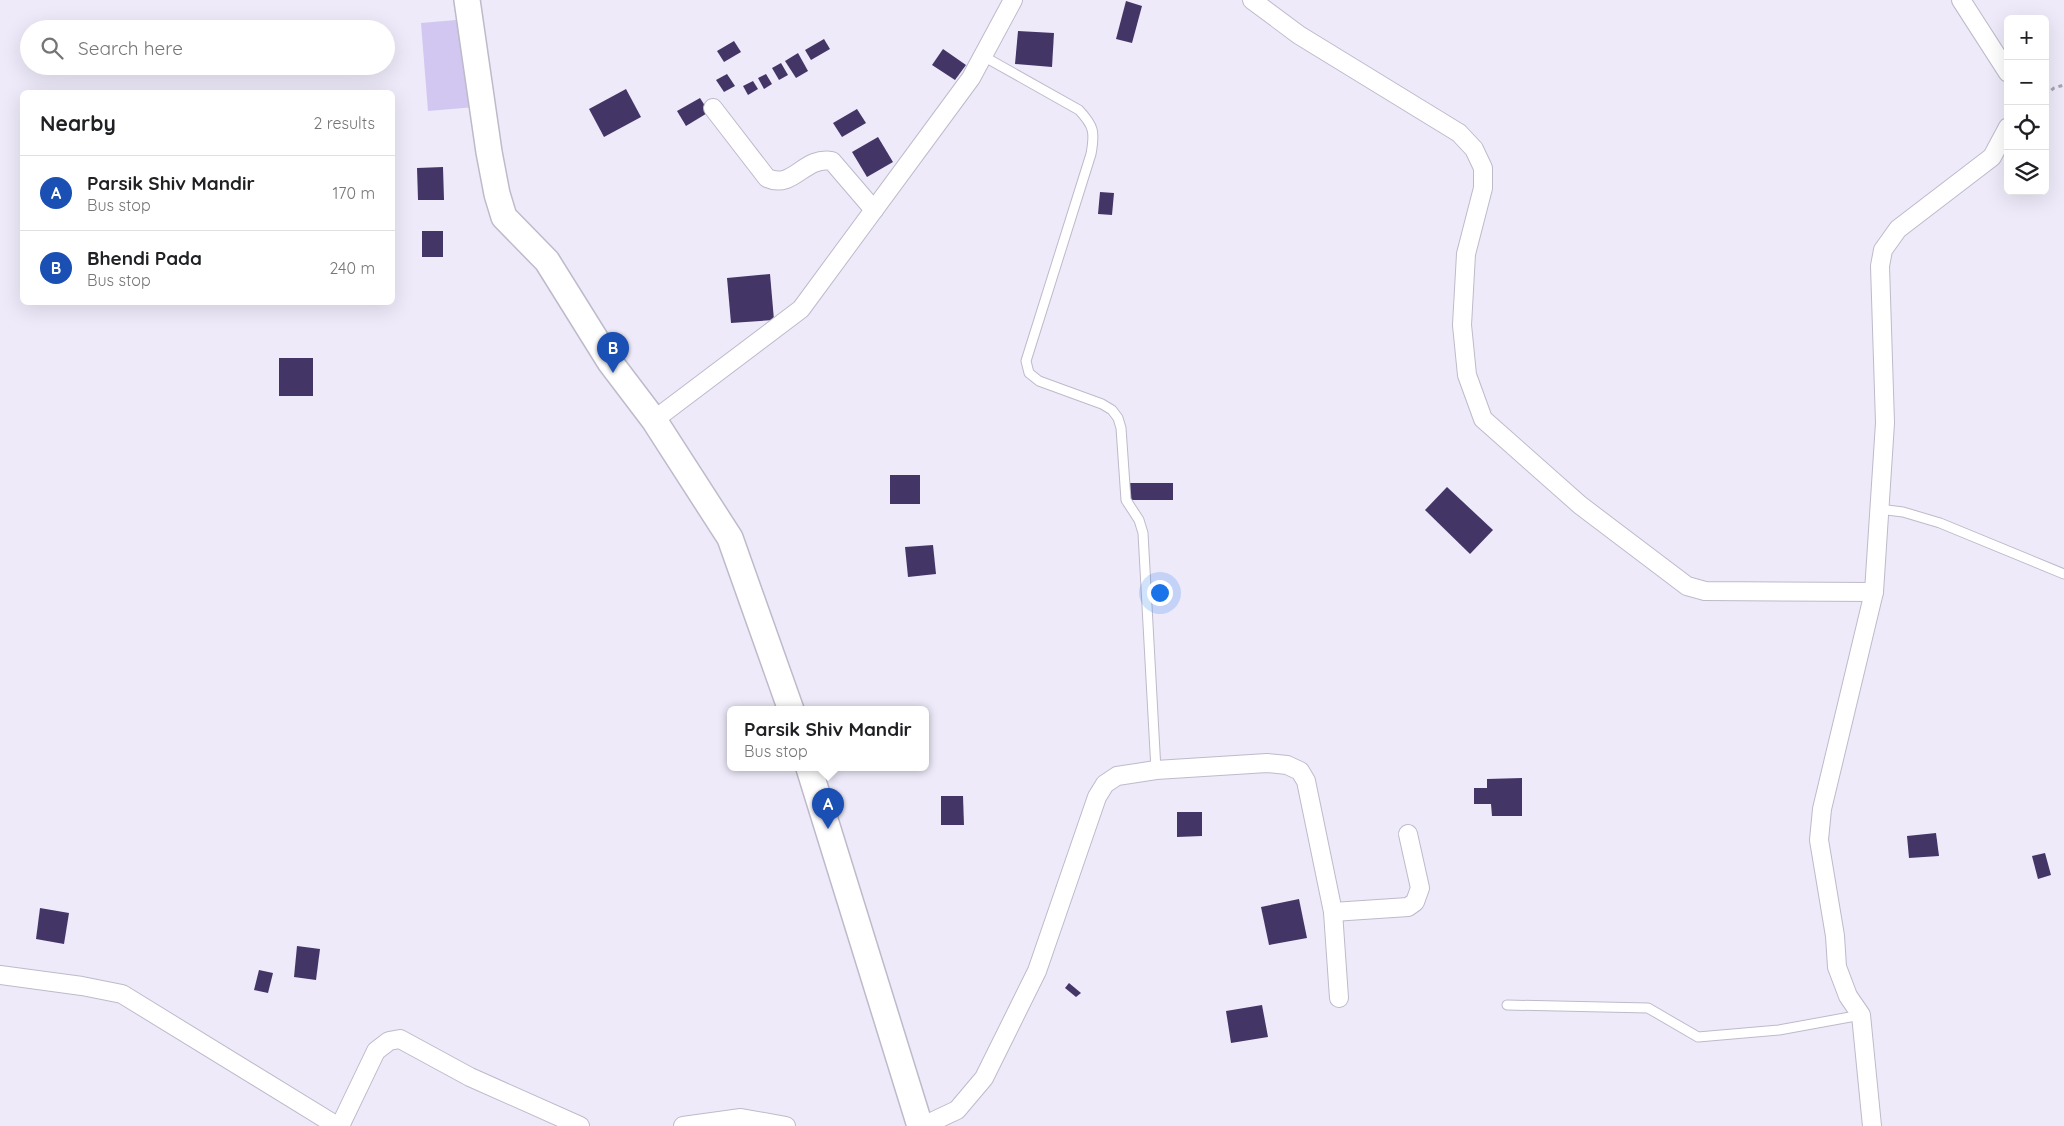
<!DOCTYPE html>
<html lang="en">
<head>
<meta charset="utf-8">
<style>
	body { margin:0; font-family:Quicksand,sans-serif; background:#f6f6f6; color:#202124 }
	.controls { position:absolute; right:15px; top:15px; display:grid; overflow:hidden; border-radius:8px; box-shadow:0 5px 20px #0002 }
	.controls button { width:45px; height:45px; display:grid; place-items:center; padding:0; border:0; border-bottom:1px solid #e0e0e0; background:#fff; color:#202124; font:25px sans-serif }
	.you { position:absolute; left:1159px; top:592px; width:18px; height:18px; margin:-12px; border:4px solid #fff; border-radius:50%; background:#1a73e8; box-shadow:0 0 0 8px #1a73e833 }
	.badge { display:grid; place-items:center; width:32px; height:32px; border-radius:50%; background:#725d2c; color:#fff; font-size:16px; font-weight:700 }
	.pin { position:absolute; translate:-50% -41px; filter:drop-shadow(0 1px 2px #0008) }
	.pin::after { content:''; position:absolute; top:26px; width:18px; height:15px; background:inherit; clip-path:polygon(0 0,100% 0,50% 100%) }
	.popup { position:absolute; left:727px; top:706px; width:202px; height:65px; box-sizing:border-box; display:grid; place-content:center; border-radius:8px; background:#fff; filter:drop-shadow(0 1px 4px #0005); font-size:16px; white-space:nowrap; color:#757577 }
	.popup b { font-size:19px; color:#202124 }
	.popup::after { content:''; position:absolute; left:50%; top:100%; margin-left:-10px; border:10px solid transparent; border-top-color:#fff }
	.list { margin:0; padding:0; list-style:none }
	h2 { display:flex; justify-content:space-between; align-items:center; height:65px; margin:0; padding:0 20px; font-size:21px }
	h2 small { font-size:16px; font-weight:400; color:#757577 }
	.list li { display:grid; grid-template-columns:32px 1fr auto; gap:15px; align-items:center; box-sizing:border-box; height:75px; padding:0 20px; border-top:1px solid #e0e0e0 }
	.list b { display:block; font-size:19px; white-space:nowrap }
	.list p { margin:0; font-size:16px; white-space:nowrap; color:#757577 }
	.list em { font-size:16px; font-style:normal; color:#757577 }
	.icon { flex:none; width:28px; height:28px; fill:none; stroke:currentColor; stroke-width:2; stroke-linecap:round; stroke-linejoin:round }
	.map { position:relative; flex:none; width:2064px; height:1126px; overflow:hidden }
	.search { position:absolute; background:#fff; box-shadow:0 5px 20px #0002; left:20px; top:20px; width:375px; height:55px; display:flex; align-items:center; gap:12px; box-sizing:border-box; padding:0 18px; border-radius:28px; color:#757577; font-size:19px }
	.panel { position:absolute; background:#fff; box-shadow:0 5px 20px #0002; left:20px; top:90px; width:375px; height:215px; border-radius:8px }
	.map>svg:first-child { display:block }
</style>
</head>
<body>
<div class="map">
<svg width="2064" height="1126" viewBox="0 0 2064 1126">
	<rect width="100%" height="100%" fill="#eeeafa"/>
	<polygon fill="#d1c7f1" points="468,19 475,107 428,111 421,23"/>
	<g fill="#443567">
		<polygon points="1126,1 1142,6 1132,43 1116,39"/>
		<polygon points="1018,31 1054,33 1052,67 1015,64"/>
		<polygon points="824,39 830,49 811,60 805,50"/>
		<polygon points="734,41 741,52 724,62 717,51"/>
		<polygon points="943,49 966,65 955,80 932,65"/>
		<polygon points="798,53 808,71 796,78 785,61"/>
		<polygon points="781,63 788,75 779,80 772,68"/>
		<polygon points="727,74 735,86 724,92 716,80"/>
		<polygon points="766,74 772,84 764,89 758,78"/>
		<polygon points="753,81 758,89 748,95 743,86"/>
		<polygon points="626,89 641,117 604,137 589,109"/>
		<polygon points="700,98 709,112 686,126 677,111"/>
		<polygon points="857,109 866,123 842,137 833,123"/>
		<polygon points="878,137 893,162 867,177 852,152"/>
		<polygon points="443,167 444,200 418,200 417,168"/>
		<polygon points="1100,192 1114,193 1112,215 1098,214"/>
		<rect x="422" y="231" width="21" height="26"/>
		<polygon points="770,274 774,320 731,323 727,278"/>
		<rect x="279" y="358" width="34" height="38"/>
		<rect x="890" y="475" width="30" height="29"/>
		<polygon points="1129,483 1173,483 1173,500 1130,500"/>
		<polygon points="1447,487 1493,530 1470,554 1425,510"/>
		<polygon points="933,545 936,574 908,577 905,547"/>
		<polygon points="1522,778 1522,816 1492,816 1491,804 1474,804 1474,788 1487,788 1487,779"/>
		<polygon points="941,796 963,796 964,825 941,825"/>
		<polygon points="1177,812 1202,812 1202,836 1177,837"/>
		<polygon points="1936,833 1939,856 1909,858 1907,836"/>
		<polygon points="2045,853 2051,875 2038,879 2032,856"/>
		<polygon points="1299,899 1307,938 1269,945 1261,907"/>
		<polygon points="40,908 69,913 64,944 36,939"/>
		<polygon points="297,946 320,949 316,980 294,977"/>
		<polygon points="259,970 273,973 268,993 254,990"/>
		<polygon points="1069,983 1081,993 1076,997 1065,988"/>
		<polygon points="1262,1005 1268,1037 1231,1043 1226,1011"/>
	</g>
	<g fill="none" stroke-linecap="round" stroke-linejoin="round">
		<defs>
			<g id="lane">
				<path d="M983,56L1079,110C1094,126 1095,132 1091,154L1026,361L1029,373L1039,381L1102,404L1112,410L1118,418L1121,428L1126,500L1139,520L1143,533L1156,770"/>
				<polyline points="1879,509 1903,512 1940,523 2064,574"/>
				<polyline points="1507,1005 1648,1008 1698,1037 1779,1030 1861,1015"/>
			</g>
			<g id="street">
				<polyline points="1252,0 1299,35 1459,133 1474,149 1483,168 1483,188 1466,254 1462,325 1467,375 1483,419 1580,505 1687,586 1705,591 1874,592"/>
				<polyline points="1961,0 2008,73"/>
				<path d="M713,108L767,178C794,190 803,156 832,161L874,210"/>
				<polyline points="654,420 801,309 971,78 1013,0"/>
				<polyline points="1333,912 1408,907 1415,902 1420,888 1408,834"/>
				<polyline points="0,975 82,986 122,994 337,1126"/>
				<polyline points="340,1126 376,1051 389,1041 400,1039 470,1077 580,1126"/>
				<polyline points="683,1126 741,1118 786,1126"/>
				<polyline points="923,1126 957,1110 984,1078 1037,971 1097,797 1105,784 1117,776 1156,770 1267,763 1287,765 1300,771 1306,781 1333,912 1339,998"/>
				<polyline points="1872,1126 1861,1015 1848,996 1837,967 1835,936 1819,840 1822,809 1874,592 1885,423 1880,266 1883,250 1898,229 1992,157 2008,127"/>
			</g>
			<g id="secondary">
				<polyline points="467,0 489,152 497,194 504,217 547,261 610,362 654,420 730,538 791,710"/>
				<polyline points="809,768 920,1126"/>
			</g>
		</defs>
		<use href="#lane" stroke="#bebaca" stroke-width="11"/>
		<use href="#street" stroke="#bebaca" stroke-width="20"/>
		<use href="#secondary" stroke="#bebaca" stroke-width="28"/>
		<polyline stroke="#a7a3b0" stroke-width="3" stroke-dasharray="4 4" stroke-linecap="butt" points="2045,95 2054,88 2064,85"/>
		<use href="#lane" stroke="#fff" stroke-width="9"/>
		<use href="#street" stroke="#fff" stroke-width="18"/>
		<use href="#secondary" stroke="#fff" stroke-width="25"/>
	</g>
</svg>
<div class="controls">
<button>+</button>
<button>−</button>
<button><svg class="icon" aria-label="locate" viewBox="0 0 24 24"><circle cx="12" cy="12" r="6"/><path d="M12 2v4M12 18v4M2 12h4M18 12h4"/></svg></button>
<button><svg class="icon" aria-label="layers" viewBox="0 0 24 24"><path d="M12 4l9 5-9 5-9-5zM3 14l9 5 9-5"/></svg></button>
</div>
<div class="you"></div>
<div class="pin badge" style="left:828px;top:829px;background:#1a4fb4">A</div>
<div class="popup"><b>Parsik Shiv Mandir</b>Bus stop</div>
<div class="pin badge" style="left:613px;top:373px;background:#1a4fb4">B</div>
<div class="search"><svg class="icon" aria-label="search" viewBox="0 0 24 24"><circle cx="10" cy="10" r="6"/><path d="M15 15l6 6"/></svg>Search here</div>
<section class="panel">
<h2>Nearby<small>2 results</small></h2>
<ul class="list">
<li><span class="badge" style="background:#1a4fb4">A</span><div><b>Parsik Shiv Mandir</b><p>Bus stop</p></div><em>170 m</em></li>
<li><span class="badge" style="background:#1a4fb4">B</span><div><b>Bhendi Pada</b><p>Bus stop</p></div><em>240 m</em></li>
</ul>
</section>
</div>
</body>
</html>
